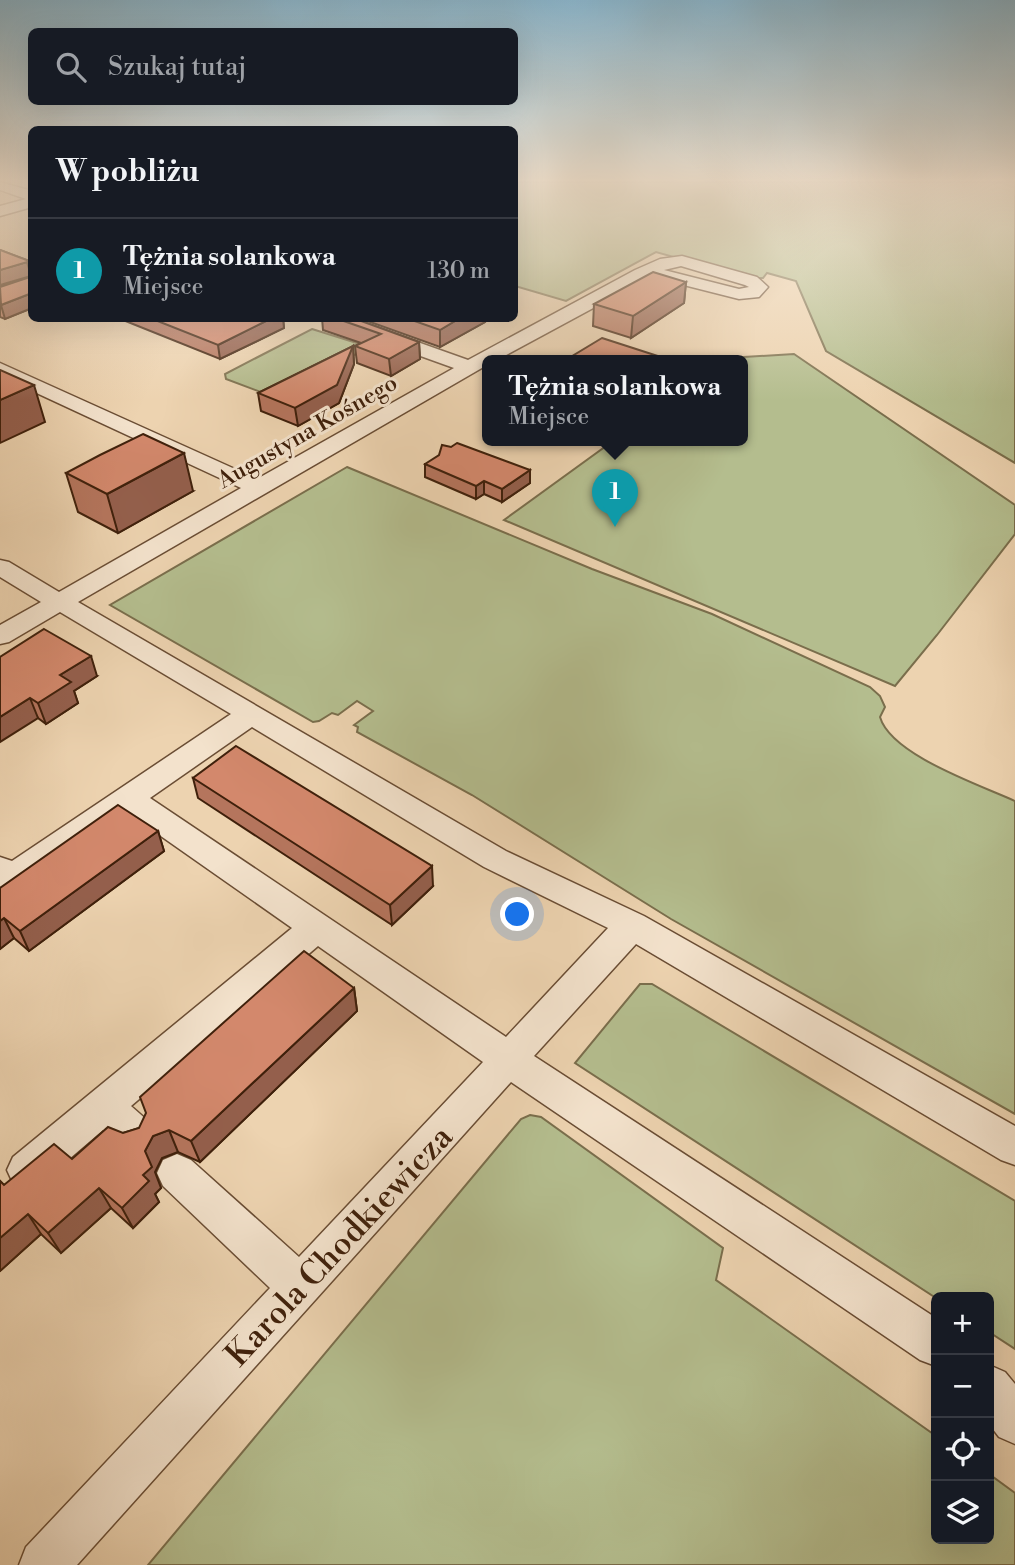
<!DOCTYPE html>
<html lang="pl">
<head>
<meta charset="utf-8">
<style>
	body { margin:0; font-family:"Libre Bodoni",serif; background:#242831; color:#f1f3f6 }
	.controls { position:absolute; right:21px; bottom:21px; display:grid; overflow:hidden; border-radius:10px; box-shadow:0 7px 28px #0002 }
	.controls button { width:63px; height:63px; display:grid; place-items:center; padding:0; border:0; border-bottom:2px solid #363941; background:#171b24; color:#f1f3f6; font:35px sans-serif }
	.you { position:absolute; left:518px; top:915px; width:24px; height:24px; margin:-18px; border:5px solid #fff; border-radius:50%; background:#1a73e8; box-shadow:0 0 0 10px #1a73e833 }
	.badge { display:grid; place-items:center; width:46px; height:46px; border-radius:50%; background:#7c3aed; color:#fff; font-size:23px; font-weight:700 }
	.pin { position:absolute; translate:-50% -58px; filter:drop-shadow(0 2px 4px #0008) }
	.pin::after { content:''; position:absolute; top:37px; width:24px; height:21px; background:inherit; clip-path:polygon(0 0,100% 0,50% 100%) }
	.popup { position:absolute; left:482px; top:355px; width:266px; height:91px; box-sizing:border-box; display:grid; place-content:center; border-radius:10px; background:#171b24; filter:drop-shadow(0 2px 5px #0005); font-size:23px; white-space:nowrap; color:#9ea1a6 }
	.popup b { font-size:26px; color:#f1f3f6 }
	.popup::after { content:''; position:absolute; left:50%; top:100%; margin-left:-14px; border:14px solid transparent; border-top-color:#171b24 }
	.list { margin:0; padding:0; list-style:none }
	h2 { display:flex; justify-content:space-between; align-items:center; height:91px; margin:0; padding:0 28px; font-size:30px }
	h2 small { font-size:23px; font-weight:400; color:#9ea1a6 }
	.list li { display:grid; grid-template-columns:46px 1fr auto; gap:21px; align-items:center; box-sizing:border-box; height:105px; padding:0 28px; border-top:2px solid #363941 }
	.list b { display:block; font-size:26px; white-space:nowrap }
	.list p { margin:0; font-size:23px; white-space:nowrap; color:#9ea1a6 }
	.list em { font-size:23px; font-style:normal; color:#9ea1a6 }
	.icon { flex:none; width:38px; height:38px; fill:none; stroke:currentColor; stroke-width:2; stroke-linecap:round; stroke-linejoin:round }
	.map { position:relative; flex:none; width:1015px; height:1565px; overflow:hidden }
	.search { position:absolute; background:#171b24; box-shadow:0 7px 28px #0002; left:28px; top:28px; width:490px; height:77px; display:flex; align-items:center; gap:18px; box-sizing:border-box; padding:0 24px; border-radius:10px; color:#9ea1a6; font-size:26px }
	.panel { position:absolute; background:#171b24; box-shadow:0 7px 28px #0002; left:28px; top:126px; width:490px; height:196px; border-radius:10px }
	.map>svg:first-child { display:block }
</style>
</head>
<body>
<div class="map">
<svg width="1015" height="1565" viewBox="0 0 1015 1565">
	<rect width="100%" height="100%" fill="#edd3b0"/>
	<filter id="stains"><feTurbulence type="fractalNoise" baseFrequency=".00286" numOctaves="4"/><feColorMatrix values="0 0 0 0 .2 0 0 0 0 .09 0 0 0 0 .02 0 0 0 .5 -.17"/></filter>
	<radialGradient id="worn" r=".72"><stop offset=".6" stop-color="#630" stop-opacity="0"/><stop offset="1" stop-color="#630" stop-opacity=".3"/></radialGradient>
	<g fill="#b4bd8e" stroke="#7a6e4c" stroke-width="2">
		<polygon points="514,182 1015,182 1015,463 826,351 796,281 767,273 763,278 748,278 656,252 566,301 515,286"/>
		<polygon points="312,329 360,344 361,352 266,394 226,379 225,374"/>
		<polygon points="794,354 1015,505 1015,534 937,635 895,686 504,520 613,441 743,441 743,361 723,361 727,358"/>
		<path d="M347,467L592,569L712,614L870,687L880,696L885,707L880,717C891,755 980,785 1015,801V1114L671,919L472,795L357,732L358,727L354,725L373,711L357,701L338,715L332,713L319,721L313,722L110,605Z"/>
		<polygon points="640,984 652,984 1015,1201 1015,1349 989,1332 989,1297 936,1298 575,1063"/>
		<polygon points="530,1115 541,1117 723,1248 716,1280 936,1436 936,1539 989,1539 989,1474 1015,1493 1015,1565 148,1565 521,1119"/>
	</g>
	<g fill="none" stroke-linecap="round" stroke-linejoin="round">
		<defs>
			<g id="street">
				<polygon points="0,182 32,191 32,207 0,216 0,206 26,199 0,190"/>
				<path d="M682,256L757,277L768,287L759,297L739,299L656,278L647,279L495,361H487V365L78,602L506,851L644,916L1015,1126V1165L1001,1160L636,944L534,1056L936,1318V1366L920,1360L511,1082L77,1565H19L26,1547L270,1288L163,1186L157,1173L163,1160L177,1154L191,1160L299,1257L483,1062L318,946L131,1106L148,1121L153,1134L148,1147L134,1152L120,1147L103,1130L41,1183L27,1189L13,1183L7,1170L13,1157L292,928L128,813L21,887L10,890L0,887V857L12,861L231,714L60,612L9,642L0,644V625L41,602L0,577V560L9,562L59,592L241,488L0,376V363L257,479L454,368L326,322L323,318H350L468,360L635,270L660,259ZM681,266L745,285L749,287L739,289L664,270ZM252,727L484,867L608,928L506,1037L150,798Z"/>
				<polygon points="989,1365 1005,1372 1015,1384 1015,1444 999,1437 989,1424"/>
			</g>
		</defs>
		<use href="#street" stroke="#6a4d34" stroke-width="3"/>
		<use href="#street" fill="#f3e2cc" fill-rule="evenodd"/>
	</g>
	<g fill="#b5755d" stroke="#3f200b" stroke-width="2">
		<polygon points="0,250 32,262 32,308 5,319 0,317 0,287 30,277 30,276 0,285"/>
		<polygon points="686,282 684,303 631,338 593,326 594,304"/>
		<polygon points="118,318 283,318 284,328 220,359"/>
		<polygon points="322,318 353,318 419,342 420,359 391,376 357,363 355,346 361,343 323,330"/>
		<polygon points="359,318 484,318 485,322 440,347"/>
		<polygon points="353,346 354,364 339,403 298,426 261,411 258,393"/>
		<polygon points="425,464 530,470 530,483 502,502 484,494 476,499 425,477"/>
		<polygon points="66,473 193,491 118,533 78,512"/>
		<polygon points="0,657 97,676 74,691 78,703 46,724 38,718"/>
		<polygon points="193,778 433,886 392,925 198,798"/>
		<polygon points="158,831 164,851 29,951 14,938 0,949 0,888"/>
		<polygon points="354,988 357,1011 200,1162 178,1152 162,1158 155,1172 161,1188 155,1194 159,1202 133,1228 111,1208 61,1253 41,1234 0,1271 0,1181 4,1185 72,1159 123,1133 139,1128"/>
	</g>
	<g fill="#945f4c" stroke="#3f200b" stroke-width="2">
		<polygon points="27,262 31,276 0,285 0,270"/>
		<polygon points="686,282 684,303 631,338 633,316"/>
		<polygon points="32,293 32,308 5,319 1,305"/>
		<polygon points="272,318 283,318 284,328 220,359 218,345"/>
		<polygon points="460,318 484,318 485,322 440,347 440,330"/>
		<polygon points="419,342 420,359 391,376 389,359"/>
		<polygon points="353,346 354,364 339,403 298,426 295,408"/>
		<polygon points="34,385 45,422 0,443 0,400"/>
		<polygon points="184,453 193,491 118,533 107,494"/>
		<polygon points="530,470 530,483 502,502 502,489"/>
		<polygon points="484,481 484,494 476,499 476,486"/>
		<polygon points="91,656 97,676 74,691 78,703 46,724 38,703 60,675"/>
		<polygon points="30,698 38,718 0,742 0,717"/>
		<polygon points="158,831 164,851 29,951 20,931"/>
		<polygon points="432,866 433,886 392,925 390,905"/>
		<polygon points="4,918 14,938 0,949 0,921"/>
		<polygon points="354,988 357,1011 200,1162 191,1141"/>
		<polygon points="169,1130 178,1152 162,1158 155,1172 161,1188 155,1194 159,1202 133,1228 122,1208 143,1175 145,1151 153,1136"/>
		<polygon points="99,1188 111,1208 61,1253 48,1233"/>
		<polygon points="28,1214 41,1234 0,1271 0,1238"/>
	</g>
	<g fill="#d3886c" stroke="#3f200b" stroke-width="2">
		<polygon points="0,250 32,262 32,293 1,305 0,287 30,277 31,265 27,262 0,270"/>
		<polygon points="653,272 686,282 633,316 594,304"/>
		<polygon points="150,318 272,318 218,345"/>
		<polygon points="335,318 353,318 419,342 389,359 355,346 381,334"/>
		<polygon points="406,318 460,318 440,330"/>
		<polygon points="602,338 667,359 665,361 564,361"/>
		<polygon points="353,346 337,385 295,408 258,393"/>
		<polygon points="0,370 34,385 0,400"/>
		<polygon points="143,434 184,453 107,494 66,473 100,455"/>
		<polygon points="457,443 530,470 502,489 484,481 476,486 425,464 439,455 442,445 451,447"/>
		<polygon points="44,629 91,656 60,675 71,682 38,703 30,698 0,717 0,657"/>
		<polygon points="236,746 432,866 390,905 193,778"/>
		<polygon points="118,805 158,831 20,931 4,918 0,921 0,888"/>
		<polygon points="304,951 354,988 191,1141 169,1130 153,1136 145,1151 152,1167 143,1175 149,1181 122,1208 99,1188 48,1233 28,1214 0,1238 0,1181 4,1185 54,1144 72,1159 108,1127 123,1133 139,1128 146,1113 140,1097"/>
	</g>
	<linearGradient id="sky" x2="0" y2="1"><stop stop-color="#89b6ce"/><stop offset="0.45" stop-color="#f7ebdb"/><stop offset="1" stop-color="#f7ebdb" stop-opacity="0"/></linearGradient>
	<rect width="1015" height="401" fill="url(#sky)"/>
	<g text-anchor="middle" stroke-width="6" stroke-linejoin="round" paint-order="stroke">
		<g font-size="23" fill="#3f200b" stroke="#f3e2cc">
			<text transform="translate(307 431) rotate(-30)" y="8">Augustyna Kośnego</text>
		</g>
		<g font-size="33" fill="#3f200b" stroke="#f3e2cc">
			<text transform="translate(338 1245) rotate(-47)" y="12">Karola Chodkiewicza</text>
		</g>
	</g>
	<rect width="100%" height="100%" filter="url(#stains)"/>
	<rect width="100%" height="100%" fill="url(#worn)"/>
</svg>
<div class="controls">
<button>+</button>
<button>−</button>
<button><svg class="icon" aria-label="locate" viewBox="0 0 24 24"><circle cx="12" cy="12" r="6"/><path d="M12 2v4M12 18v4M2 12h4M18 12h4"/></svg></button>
<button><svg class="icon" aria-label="layers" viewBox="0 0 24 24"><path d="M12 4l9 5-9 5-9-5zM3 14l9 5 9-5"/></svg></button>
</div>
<div class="you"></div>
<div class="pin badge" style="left:615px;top:527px;background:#0f9aa8">1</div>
<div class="popup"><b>Tężnia solankowa</b>Miejsce</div>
<div class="search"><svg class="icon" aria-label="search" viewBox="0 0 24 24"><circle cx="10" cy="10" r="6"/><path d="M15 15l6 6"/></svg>Szukaj tutaj</div>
<section class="panel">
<h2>W pobliżu<small></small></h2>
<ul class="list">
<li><span class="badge" style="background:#0f9aa8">1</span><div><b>Tężnia solankowa</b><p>Miejsce</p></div><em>130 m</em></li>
</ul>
</section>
</div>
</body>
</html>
